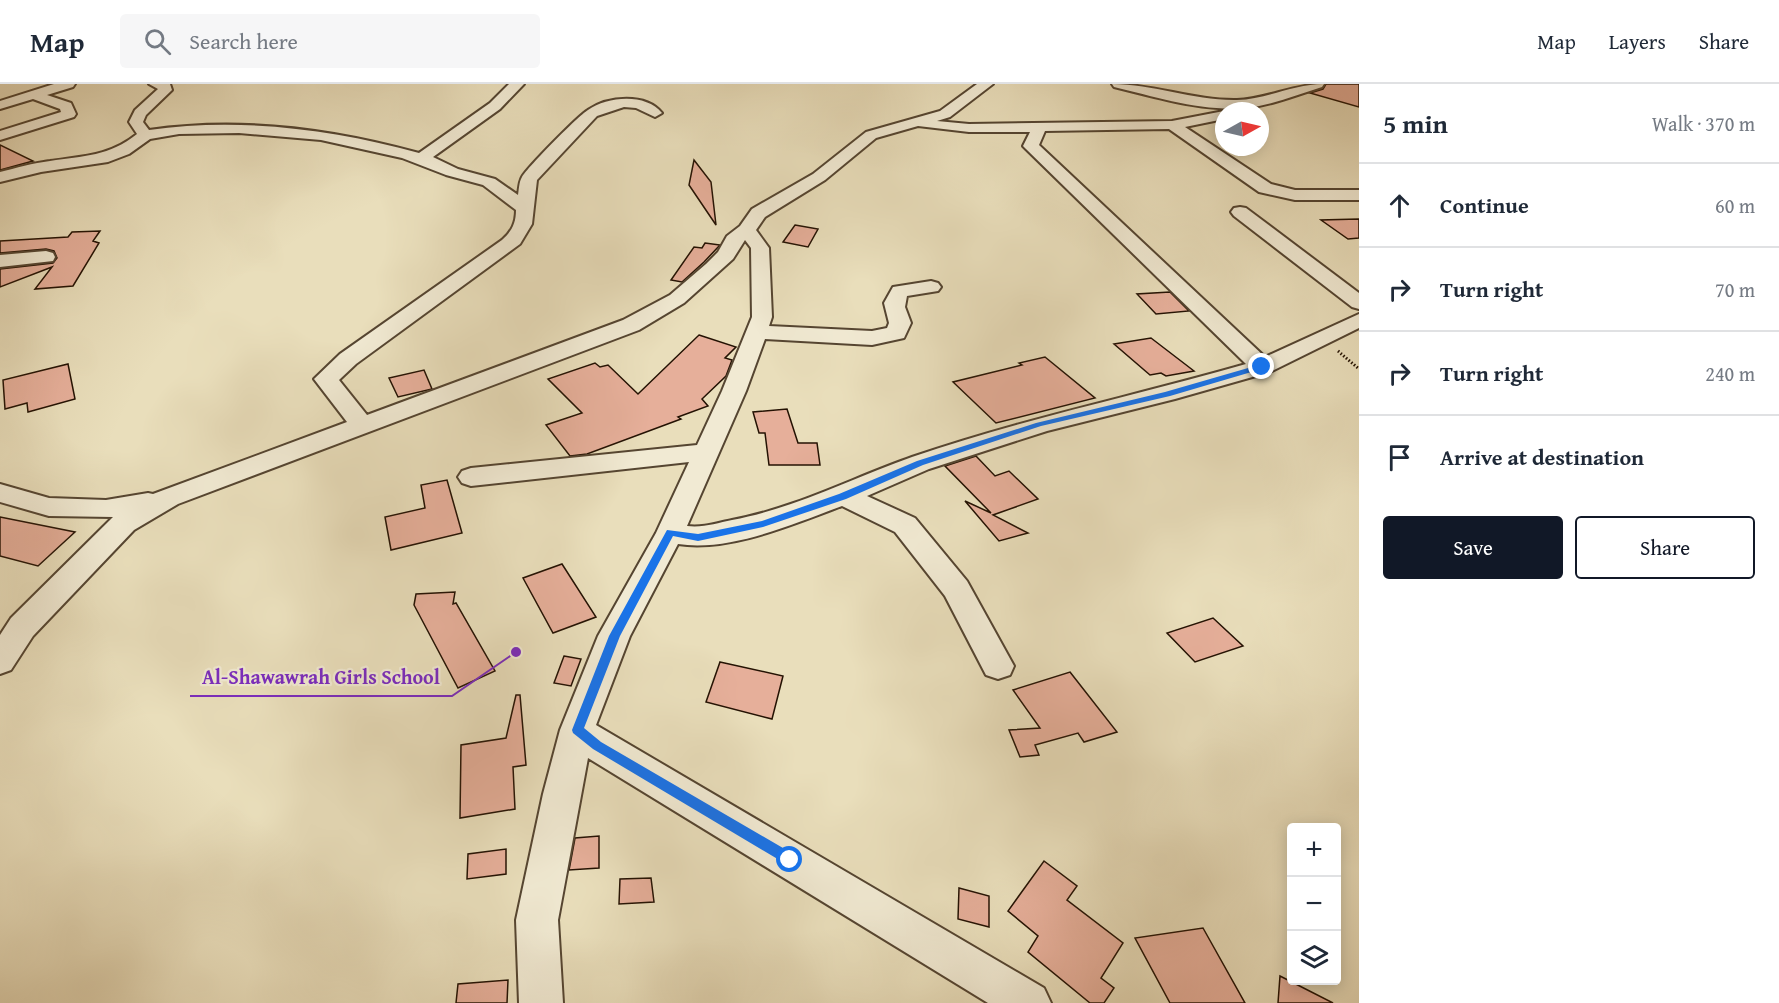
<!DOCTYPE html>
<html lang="en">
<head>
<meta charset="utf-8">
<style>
	body { margin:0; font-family:"Gentium Book Plus",serif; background:#f6f6f7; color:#1f2937 }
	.controls { position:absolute; right:18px; bottom:18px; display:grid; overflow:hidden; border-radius:6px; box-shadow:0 3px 15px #0003 }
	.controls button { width:54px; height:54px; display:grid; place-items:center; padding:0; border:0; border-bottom:2px solid #e0e1e3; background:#fff; color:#1f2937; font:30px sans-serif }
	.compass { position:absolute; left:1215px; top:18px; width:54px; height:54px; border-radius:50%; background:#fff; box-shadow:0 3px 15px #0003; rotate:82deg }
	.stop { position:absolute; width:18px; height:18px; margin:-14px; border:4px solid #1a73e8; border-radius:50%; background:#fff }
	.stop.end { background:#1a73e8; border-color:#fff; box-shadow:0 2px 6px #0008 }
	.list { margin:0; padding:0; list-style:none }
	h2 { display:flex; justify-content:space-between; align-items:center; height:78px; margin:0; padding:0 24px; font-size:26px }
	h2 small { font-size:20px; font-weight:400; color:#747a83 }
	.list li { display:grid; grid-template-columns:39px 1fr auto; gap:18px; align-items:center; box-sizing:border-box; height:84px; padding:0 24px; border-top:2px solid #e0e1e3 }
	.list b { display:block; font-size:22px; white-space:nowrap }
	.list em { font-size:20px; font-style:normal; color:#747a83 }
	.actions { display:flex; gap:12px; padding:18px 24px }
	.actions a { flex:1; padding:14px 0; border:2px solid #111827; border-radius:6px; text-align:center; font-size:21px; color:#111827 }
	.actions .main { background:#111827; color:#fff }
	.icon { flex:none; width:33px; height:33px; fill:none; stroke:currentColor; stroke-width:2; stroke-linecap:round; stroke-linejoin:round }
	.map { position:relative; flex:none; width:1359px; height:919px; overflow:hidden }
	header { display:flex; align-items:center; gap:36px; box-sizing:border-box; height:84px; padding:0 30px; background:#fff; border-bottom:2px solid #e0e1e3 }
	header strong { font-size:28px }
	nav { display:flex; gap:33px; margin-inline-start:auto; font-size:21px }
	.search { width:420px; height:54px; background:#f6f6f7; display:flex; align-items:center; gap:15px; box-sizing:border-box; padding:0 21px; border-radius:6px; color:#747a83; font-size:22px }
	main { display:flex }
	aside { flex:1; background:#fff }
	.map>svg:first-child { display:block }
</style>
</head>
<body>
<header>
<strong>Map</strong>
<div class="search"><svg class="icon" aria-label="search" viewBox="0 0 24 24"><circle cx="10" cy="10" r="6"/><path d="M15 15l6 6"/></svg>Search here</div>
<nav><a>Map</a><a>Layers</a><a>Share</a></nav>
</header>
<main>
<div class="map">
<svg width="1359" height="919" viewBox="0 0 1359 919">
	<rect width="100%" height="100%" fill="#e9debb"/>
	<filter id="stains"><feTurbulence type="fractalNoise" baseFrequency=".00333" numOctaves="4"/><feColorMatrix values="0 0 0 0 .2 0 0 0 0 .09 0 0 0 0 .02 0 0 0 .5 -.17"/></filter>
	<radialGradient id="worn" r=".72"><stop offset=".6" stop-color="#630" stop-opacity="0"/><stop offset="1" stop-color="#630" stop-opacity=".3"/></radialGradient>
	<g fill="#e6af9a" stroke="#241203" stroke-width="1.5">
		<polygon points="1326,0 1359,0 1359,23 1310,9 1323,5"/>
		<polygon points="0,61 33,77 0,86"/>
		<polygon points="694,76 711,98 716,141 689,101"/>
		<polygon points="1359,135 1359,154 1348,155 1321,136"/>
		<polygon points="795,141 818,145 808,163 783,158"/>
		<polygon points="100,147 93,157 99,159 73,202 35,205 52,183 0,203 0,185 53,179 57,174 54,167 46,165 0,169 0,157 68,153 72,148"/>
		<polygon points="705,159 720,161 704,178 682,198 671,196 694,163 702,164"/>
		<polygon points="1170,208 1189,227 1156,230 1137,210"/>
		<polygon points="699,251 736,263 725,274 732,276 726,292 702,315 708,322 678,333 681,335 587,370 570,372 546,341 582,329 548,295 595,279 600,283 608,281 638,310"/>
		<polygon points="1151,254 1194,287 1166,292 1161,289 1150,291 1114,260"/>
		<polygon points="1045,273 1095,314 996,339 953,298 1022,281 1019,279"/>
		<polygon points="68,280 75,315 28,328 27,319 5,325 3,296"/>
		<polygon points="424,286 432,305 398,313 389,294"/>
		<polygon points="787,325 798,359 817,359 820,381 769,381 765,349 759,349 753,328"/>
		<polygon points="976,372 995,392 1009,387 1038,415 993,431 1028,449 999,457 965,417 991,429 945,382"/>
		<polygon points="447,396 462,449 391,466 385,433 425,424 421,401"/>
		<polygon points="0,433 75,448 38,482 0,472"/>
		<polygon points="562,480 596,533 553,549 523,494"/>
		<polygon points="455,508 453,520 456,519 495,587 458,604 414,521 416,510"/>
		<polygon points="1213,534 1243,562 1195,578 1167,549"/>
		<polygon points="564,572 581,575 571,602 554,599"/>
		<polygon points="720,578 783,592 772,635 706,618"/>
		<polygon points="1070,588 1117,648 1084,658 1078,649 1035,661 1039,671 1020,673 1009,646 1040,644 1013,606"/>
		<polygon points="516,611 520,611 526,681 513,683 515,725 460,734 461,661 506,654"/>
		<polygon points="599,752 599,784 569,786 575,754"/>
		<polygon points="506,765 506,790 467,795 468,770"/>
		<polygon points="1044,777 1077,802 1067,816 1123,859 1101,894 1114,904 1104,919 1090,919 1028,868 1038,852 1008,827"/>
		<polygon points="651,794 654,818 619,820 620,795"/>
		<polygon points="959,804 989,812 989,843 958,835"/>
		<polygon points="1203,844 1245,919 1170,919 1135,854"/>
		<polygon points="1280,892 1333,919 1278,919"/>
		<polygon points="508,896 507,919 456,919 458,900"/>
	</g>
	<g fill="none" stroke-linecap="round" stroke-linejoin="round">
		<defs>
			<g id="minor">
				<polygon points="54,0 75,0 73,3 47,11 71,19 76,30 74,33 0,56 0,47 61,28 60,25 33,15 0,25 0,17"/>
				<path d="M149,0H170L172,6L146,31L143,38L149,46C238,33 333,45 419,69L490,19L509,0H524L500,25L433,73L458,85L495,95L518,111C519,105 519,98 522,93C528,83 578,32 588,26C608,12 646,9 662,29L655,33L636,24L624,23L597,32L537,96L532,140L520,160L356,280L339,296L367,331L623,236L670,211L706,180L718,168L727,152L740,142L752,125L813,90L866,48L940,27L977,0H993L950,33L937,37L969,40L1172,37L1224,27V35L1185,43L1271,100L1295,106H1359V116H1295L1259,108L1169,45L1045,47L1039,61L1265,273L1359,230V244L1270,288L1175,315L1047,347L929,385L867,412L915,434L967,497L1014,582L1010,591L998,595L986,591L945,512L895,448L842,422C793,440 730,468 678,460L630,552L596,641L1044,904L1051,919H988L588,674L558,836L563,919H519L516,836L543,710L560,646L598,552L656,449L689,378L471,402L462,399L458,393L462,387L471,384L697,361L722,307L752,233L751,164L745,156L733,175L684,219L639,246L178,420L134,446L33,552L11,586L0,590V551L11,534L113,433L49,432L0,418V400L49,414L106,416L148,409L153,410L347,338L314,295L340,270L502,156C512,147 516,139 516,126L483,101L446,91L402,74L321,56L239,49L179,50L150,55L129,70L108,78L41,88L0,98V88C16,84 33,79 50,77C83,72 110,72 137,50L129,38L135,26L158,5ZM918,42L969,48H1030L1023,62L1026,65L1246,280C1135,312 1022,335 912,373C852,394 796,424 732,436C717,439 703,444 687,442L746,307L765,255L872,261L904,254L911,239L905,223L907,212L938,207L941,203L938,199L931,197L893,203L884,219L889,239L887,244L872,247L769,242L772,233L769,164L756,146L765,133L825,96L876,54Z"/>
				<path d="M1112,0C1154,0 1195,17 1237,16C1267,15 1294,0 1324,0L1322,3C1297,11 1272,21 1246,24C1203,28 1156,13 1114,3Z"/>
				<polygon points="1240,123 1246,124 1359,209 1359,225 1352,223 1234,132 1231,128 1234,124"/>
				<polygon points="46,167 53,169 55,173 53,177 0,183 0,171"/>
			</g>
		</defs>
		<use href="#minor" stroke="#554531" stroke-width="4"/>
		<polyline stroke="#241203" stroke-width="3" stroke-dasharray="1.5 2" stroke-linecap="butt" points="1338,267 1359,285"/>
		<use href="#minor" fill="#f1ead3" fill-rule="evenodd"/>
	</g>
	<polygon fill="#1a73e8" points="1262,280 1265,281 1265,284 1170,312 1041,342 923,381 846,415 763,443 698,457 673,452 620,552 584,644 601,658 795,771 797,776 795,780 790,782 786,780 593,665 573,649 572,646 609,552 667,446 698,450 762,437 839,410 917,377 1036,339 1165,308"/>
	<path fill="none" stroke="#7b2cbf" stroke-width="2" d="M516 568L452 612H190"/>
	<circle fill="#7b2cbf" stroke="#f1ead3" stroke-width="2" cx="516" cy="568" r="6"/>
	<g font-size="20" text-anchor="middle" font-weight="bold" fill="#7b2cbf" stroke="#f1ead3" stroke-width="4.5" stroke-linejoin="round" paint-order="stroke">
		<text x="321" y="600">Al-Shawawrah Girls School</text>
	</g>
	<rect width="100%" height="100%" filter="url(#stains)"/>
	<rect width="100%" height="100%" fill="url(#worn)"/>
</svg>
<div class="controls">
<button>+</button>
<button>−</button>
<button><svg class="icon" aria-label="layers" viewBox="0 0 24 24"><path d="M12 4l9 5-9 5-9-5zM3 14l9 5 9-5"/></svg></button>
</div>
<svg class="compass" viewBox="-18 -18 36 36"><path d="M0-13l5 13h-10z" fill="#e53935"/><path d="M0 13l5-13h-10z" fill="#747a83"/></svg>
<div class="stop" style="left:790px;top:776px"></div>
<div class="stop end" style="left:1262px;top:283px"></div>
</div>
<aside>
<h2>5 min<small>Walk · 370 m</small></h2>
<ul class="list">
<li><svg class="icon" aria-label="ahead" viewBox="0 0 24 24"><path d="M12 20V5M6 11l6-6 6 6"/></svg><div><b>Continue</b></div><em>60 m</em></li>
<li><svg class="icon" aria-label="right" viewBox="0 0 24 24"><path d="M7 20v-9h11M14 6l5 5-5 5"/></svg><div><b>Turn right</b></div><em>70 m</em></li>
<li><svg class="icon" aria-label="right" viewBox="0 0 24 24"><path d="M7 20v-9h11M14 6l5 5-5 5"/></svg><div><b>Turn right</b></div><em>240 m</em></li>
<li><svg class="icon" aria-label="arrive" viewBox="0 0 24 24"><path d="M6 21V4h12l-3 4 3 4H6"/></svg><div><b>Arrive at destination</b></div></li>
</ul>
<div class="actions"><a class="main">Save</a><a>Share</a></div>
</aside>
</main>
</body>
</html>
